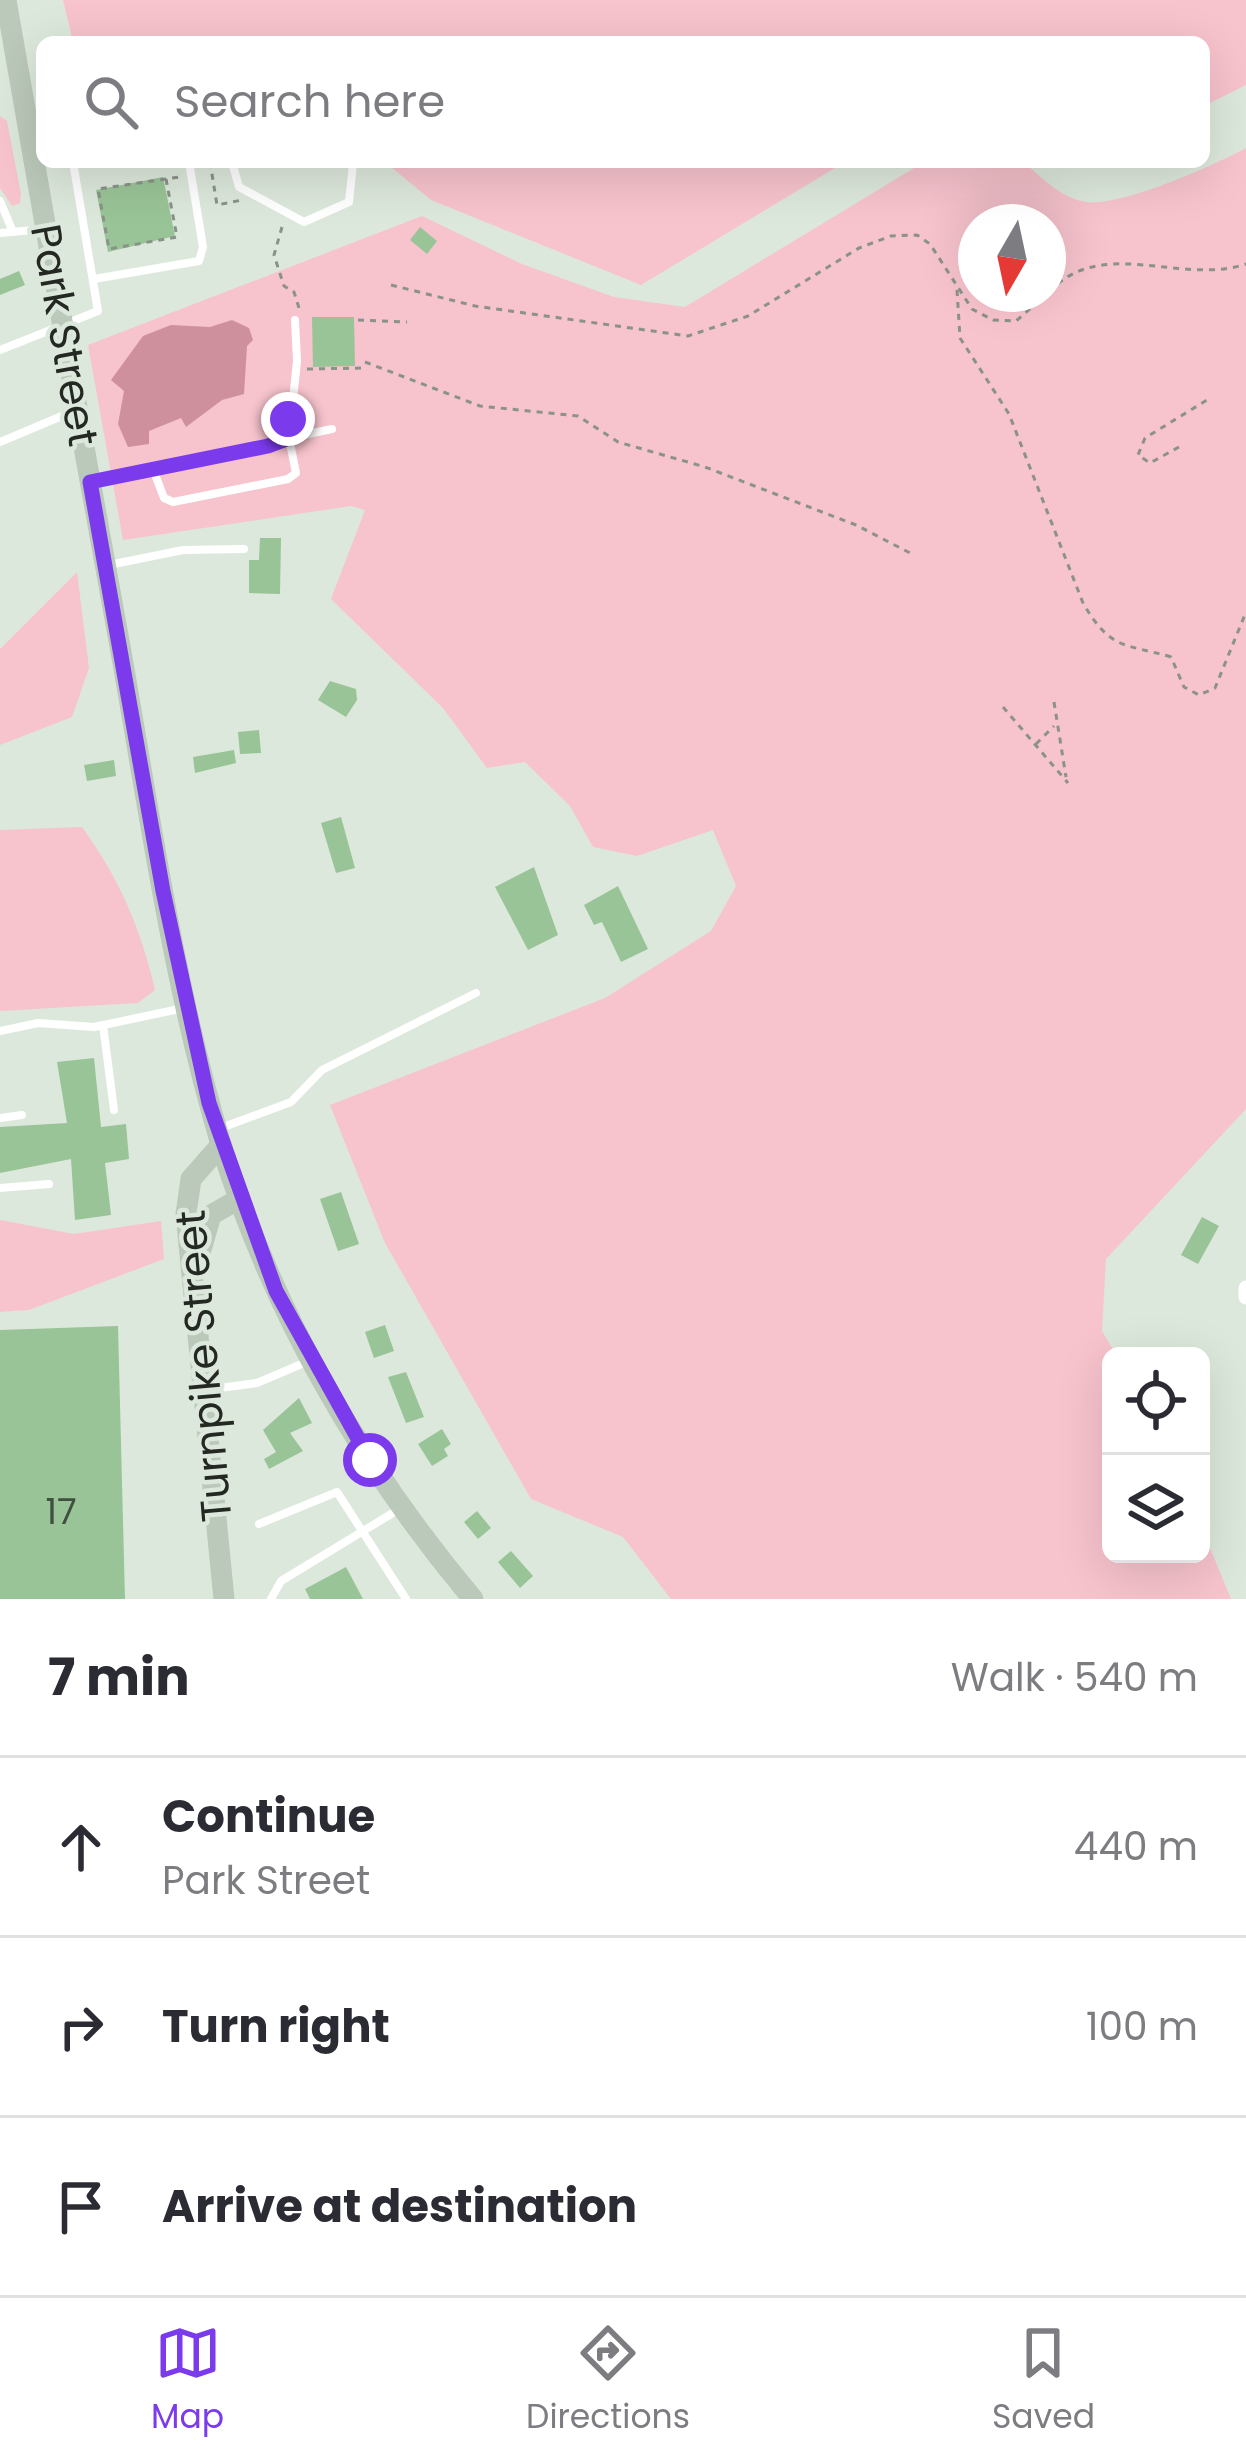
<!DOCTYPE html>
<html lang="en">
<head>
<meta charset="utf-8">
<style>
	body { margin:0; font-family:Poppins,sans-serif; background:#f7f7f7; color:#2b2b33 }
	.controls { position:absolute; right:36px; bottom:36px; display:grid; overflow:hidden; border-radius:18px; box-shadow:0 12px 48px #0002 }
	.controls button { width:108px; height:108px; display:grid; place-items:center; padding:0; border:0; border-bottom:3px solid #e1e1e2; background:#fff; color:#2b2b33; font:60px sans-serif }
	.compass { position:absolute; left:958px; top:204px; width:108px; height:108px; border-radius:50%; background:#fff; box-shadow:0 12px 48px #0002; rotate:189deg }
	.stop { position:absolute; width:36px; height:36px; margin:-27px; border:9px solid #7c3aed; border-radius:50%; background:#fff }
	.stop.end { background:#7c3aed; border-color:#fff; box-shadow:0 3px 12px #0008 }
	.list { margin:0; padding:0; list-style:none }
	h2 { display:flex; justify-content:space-between; align-items:center; height:156px; margin:0; padding:0 48px; font-size:51px }
	h2 small { font-size:39px; font-weight:400; color:#7c7c81 }
	.list li { display:grid; grid-template-columns:78px 1fr auto; gap:36px; align-items:center; box-sizing:border-box; height:180px; padding:0 48px; border-top:3px solid #e1e1e2 }
	.list b { display:block; font-size:45px; white-space:nowrap }
	.list p { margin:0; font-size:39px; white-space:nowrap; color:#7c7c81 }
	.list em { font-size:39px; font-style:normal; color:#7c7c81 }
	.icon { flex:none; width:66px; height:66px; fill:none; stroke:currentColor; stroke-width:2; stroke-linecap:round; stroke-linejoin:round }
	.map { position:relative; flex:none; width:1246px; height:1599px; overflow:hidden }
	.search { position:absolute; background:#fff; box-shadow:0 12px 48px #0002; left:36px; right:36px; top:36px; height:132px; display:flex; align-items:center; gap:30px; box-sizing:border-box; padding:0 42px; border-radius:18px; color:#7c7c81; font-size:45px }
	.sheet { height:696px; background:#fff }
	nav { display:flex; justify-content:space-around; align-items:center; box-sizing:border-box; height:168px; border-top:3px solid #e1e1e2; background:#fff; font-size:33px; color:#7c7c81 }
	nav a { display:grid; justify-items:center; gap:6px }
	nav .on { color:#7c3aed }
	.map>svg:first-child { display:block }
</style>
</head>
<body>
<div class="map">
<svg width="1246" height="1599" viewBox="0 0 1246 1599">
	<rect width="100%" height="100%" fill="#dde8dc"/>
	<g fill="#f7c3cd" fill-rule="evenodd">
		<polygon points="63,0 1246,0 1246,85 1204,106 1204,42 73,42"/>
		<polygon points="0,116 7,121 21,194 20,203 12,206 0,188"/>
		<path d="M1246,148V1109L1106,1259L1102,1331L1117,1356H1111V1554H1201V1526L1231,1599H671L623,1537L531,1499L385,1243L330,1105L605,998L711,931L736,886L713,830L637,856L593,847L570,806L525,762L487,768L443,708L331,599L365,510L351,506L123,540L88,345L422,216L522,264L614,297L685,307L924,162H1024C1042,178 1061,198 1086,202C1121,207 1215,165 1246,148ZM976,222H1048V294H976Z"/>
		<polygon points="385,162 845,162 641,285 431,200"/>
		<polygon points="77,572 89,668 72,717 0,745 0,649"/>
		<path d="M82,827C119,878 141,929 155,990L138,1003L0,1011V830Z"/>
		<polygon points="0,1220 74,1234 161,1221 164,1259 29,1310 0,1312"/>
	</g>
	<polygon fill="#cf909d" points="232,320 249,328 253,340 247,346 244,394 222,400 186,427 181,418 149,431 149,444 128,447 118,424 124,391 111,380 143,336 171,325 210,327"/>
	<g fill="#99c497">
		<polygon points="163,177 175,236 108,252 96,190"/>
		<polygon points="420,227 437,241 427,254 410,240"/>
		<polygon points="19,271 25,285 0,295 0,279"/>
		<polygon points="312,317 354,317 355,366 313,367"/>
		<polygon points="260,538 281,538 280,594 249,593 249,560 259,560"/>
		<polygon points="330,681 356,689 357,700 346,717 318,700"/>
		<polygon points="259,730 261,753 240,754 238,732"/>
		<polygon points="234,750 236,763 195,773 193,757"/>
		<polygon points="114,760 116,776 87,781 84,765"/>
		<polygon points="341,817 355,868 336,873 321,823"/>
		<polygon points="534,867 558,935 528,950 495,887"/>
		<polygon points="618,886 648,949 621,962 602,922 594,925 584,905"/>
		<polygon points="94,1058 101,1127 126,1124 129,1159 105,1163 111,1215 75,1220 71,1159 0,1173 0,1127 67,1123 57,1062"/>
		<polygon points="341,1192 359,1244 338,1251 320,1199"/>
		<polygon points="1202,1217 1219,1226 1198,1264 1181,1255"/>
		<polygon points="385,1325 394,1351 374,1358 365,1332"/>
		<polygon points="118,1326 125,1599 0,1599 0,1330"/>
		<polygon points="406,1372 424,1417 406,1423 388,1377"/>
		<polygon points="299,1398 312,1423 290,1433 303,1451 269,1469 264,1459 276,1452 263,1430"/>
		<polygon points="442,1429 451,1444 444,1449 448,1456 432,1466 418,1444"/>
		<polygon points="477,1511 491,1528 478,1539 464,1522"/>
		<polygon points="511,1551 533,1576 520,1588 498,1562"/>
		<polygon points="346,1567 363,1599 310,1599 305,1589"/>
	</g>
	<g fill="none" stroke-linecap="round" stroke-linejoin="round">
		<g stroke="#8a9289" stroke-width="3" stroke-dasharray="6 6" stroke-linecap="butt">
			<polyline points="210,162 217,205 242,200"/>
			<polyline points="166,179 177,237 109,249 98,189 179,177"/>
			<polyline points="282,227 274,255 284,286 294,292 299,308"/>
			<polyline points="391,285 475,306 688,336 748,316 859,248 891,236 917,235 930,244 972,309 993,320 1016,321 1047,294"/>
			<path d="M957,290L960,338L1009,414L1083,603C1111,651 1124,643 1171,657L1184,687L1199,695L1215,688L1246,612"/>
			<path d="M1049,292C1102,235 1181,286 1246,264"/>
			<polyline points="358,320 407,322"/>
			<polyline points="365,362 480,406 578,416 618,442 705,467 856,525 912,554"/>
			<polyline points="307,369 365,368"/>
			<polyline points="1179,447 1150,463 1138,455 1145,438 1207,400"/>
			<polyline points="1054,702 1066,777"/>
			<polyline points="1003,707 1068,783"/>
			<polyline points="1036,744 1054,726"/>
		</g>
		<g stroke="#fff" stroke-width="8">
			<polyline points="232,162 239,187 304,222 349,202 353,164"/>
			<polyline points="0,201 13,232"/>
			<polyline points="0,233 45,229"/>
			<polyline points="94,279 199,261 203,247 189,162"/>
			<polyline points="0,350 98,311 73,162"/>
			<polyline points="0,442 76,410"/>
			<polyline points="153,469 164,498 173,502 288,479 296,473 289,438 332,429"/>
			<polyline points="90,482 230,455 289,438 297,361 295,320"/>
			<polyline points="109,565 183,550 244,549"/>
			<polyline points="103,1025 114,1110"/>
			<polyline points="0,1031 38,1023 94,1027 184,1008"/>
			<polyline points="0,1118 22,1115"/>
			<polyline points="218,1129 291,1102 322,1070 476,993"/>
			<polyline points="0,1188 49,1184"/>
			<polyline points="205,1390 257,1383 311,1360"/>
			<polyline points="259,1524 337,1492 406,1599"/>
			<polyline points="271,1599 281,1581 401,1508"/>
		</g>
		<polyline stroke="#fff" stroke-width="15" points="1246,1288 1246,1297"/>
		<g stroke="#bbc9ba" stroke-width="21">
			<path d="M6,0C44,218 81,435 121,652C150,816 173,982 220,1141C270,1308 361,1466 473,1599"/>
			<polyline points="221,1145 191,1179 186,1214 224,1599"/>
			<polyline points="197,1263 211,1215 239,1199"/>
		</g>
	</g>
	<g fill="none" stroke-linecap="round" stroke-linejoin="round">
		<polyline stroke="#7c3aed" stroke-width="15" points="288,419 289,438 268,446 90,482 163,891 209,1103 276,1291 370,1460"/>
	</g>
	<g text-anchor="middle" stroke-width="9" stroke-linejoin="round" paint-order="stroke">
		<g font-size="36" fill="#414f40">
			<text x="61" y="1524">17</text>
		</g>
		<g font-size="42" fill="#242823" stroke="#dde8dc">
			<text transform="translate(65 335) rotate(80)" y="15">Park Street</text>
			<text transform="translate(203 1366) rotate(-95)" y="15">Turnpike Street</text>
		</g>
	</g>
</svg>
<div class="controls">
<button><svg class="icon" aria-label="locate" viewBox="0 0 24 24"><circle cx="12" cy="12" r="6"/><path d="M12 2v4M12 18v4M2 12h4M18 12h4"/></svg></button>
<button><svg class="icon" aria-label="layers" viewBox="0 0 24 24"><path d="M12 4l9 5-9 5-9-5zM3 14l9 5 9-5"/></svg></button>
</div>
<svg class="compass" viewBox="-18 -18 36 36"><path d="M0-13l5 13h-10z" fill="#e53935"/><path d="M0 13l5-13h-10z" fill="#7c7c81"/></svg>
<div class="stop" style="left:370px;top:1460px"></div>
<div class="stop end" style="left:288px;top:419px"></div>
<div class="search"><svg class="icon" aria-label="search" viewBox="0 0 24 24"><circle cx="10" cy="10" r="6"/><path d="M15 15l6 6"/></svg>Search here</div>
</div>
<section class="sheet">
<h2>7 min<small>Walk · 540 m</small></h2>
<ul class="list">
<li><svg class="icon" aria-label="ahead" viewBox="0 0 24 24"><path d="M12 20V5M6 11l6-6 6 6"/></svg><div><b>Continue</b><p>Park Street</p></div><em>440 m</em></li>
<li><svg class="icon" aria-label="right" viewBox="0 0 24 24"><path d="M7 20v-9h11M14 6l5 5-5 5"/></svg><div><b>Turn right</b></div><em>100 m</em></li>
<li><svg class="icon" aria-label="arrive" viewBox="0 0 24 24"><path d="M6 21V4h12l-3 4 3 4H6"/></svg><div><b>Arrive at destination</b></div></li>
</ul>
</section>
<nav>
<a class="on"><svg class="icon" aria-label="map" viewBox="0 0 24 24"><path d="M3 6l6-2 6 2 6-2v14l-6 2-6-2-6 2zM9 4v14M15 6v14"/></svg>Map</a>
<a><svg class="icon" aria-label="directions" viewBox="0 0 24 24"><path d="M12 3l9 9-9 9-9-9zM9 14v-3h6M13 9l2 2-2 2"/></svg>Directions</a>
<a><svg class="icon" aria-label="saved" viewBox="0 0 24 24"><path d="M7 4h10v16l-5-4-5 4z"/></svg>Saved</a>
</nav>
</body>
</html>
